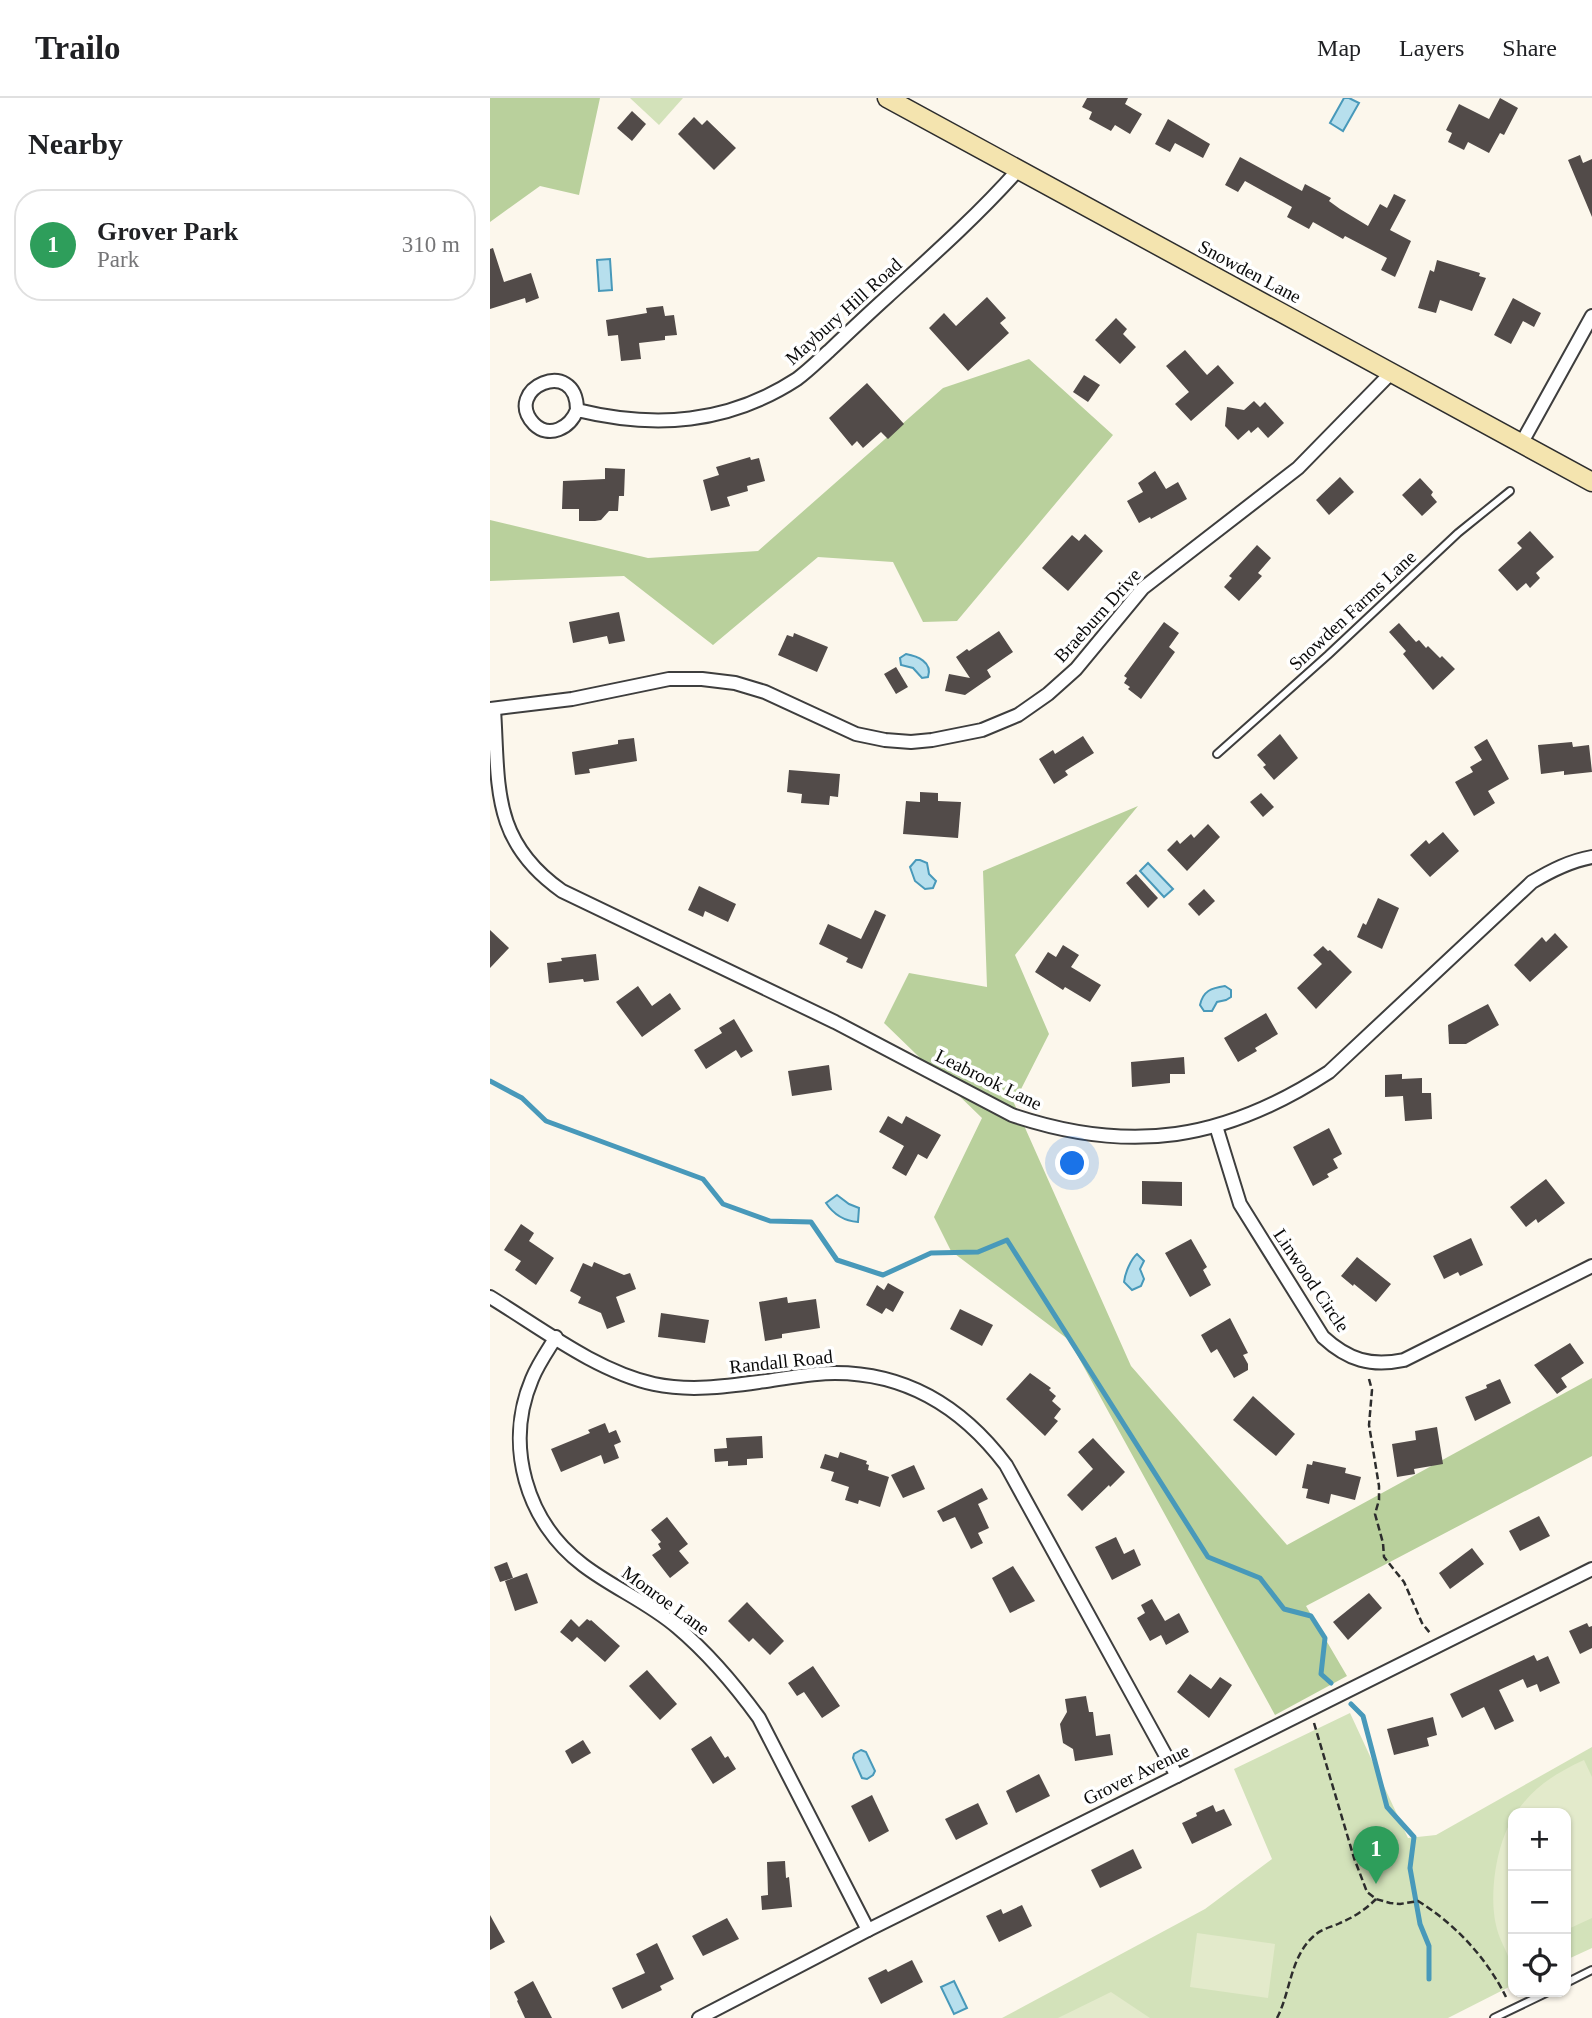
<!DOCTYPE html>
<html lang="en">
<head>
<meta charset="utf-8">
<style>
	body { margin:0; font-family:Georgia,serif; background:#f6f6f6; color:#202124 }
	.controls { position:absolute; right:21px; bottom:21px; display:grid; overflow:hidden; border-radius:14px; box-shadow:0 2px 5px #0004 }
	.controls button { width:63px; height:63px; display:grid; place-items:center; padding:0; border:0; border-bottom:2px solid #e0e0e0; background:#fff; color:#202124; font:35px sans-serif }
	.you { position:absolute; left:583px; top:1066px; width:24px; height:24px; margin:-18px; border:5px solid #fff; border-radius:50%; background:#1a73e8; box-shadow:0 0 0 10px #1a73e833 }
	.badge { display:grid; place-items:center; width:46px; height:46px; border-radius:50%; background:#a73649; color:#fff; font-size:23px; font-weight:700 }
	.pin { position:absolute; translate:-50% -58px; filter:drop-shadow(0 2px 4px #0008) }
	.pin::after { content:''; position:absolute; top:37px; width:24px; height:21px; background:inherit; clip-path:polygon(0 0,100% 0,50% 100%) }
	.list { margin:0; padding:0; list-style:none }
	h2 { display:flex; justify-content:space-between; align-items:center; height:91px; margin:0; padding:0 28px; font-size:30px }
	h2 small { font-size:23px; font-weight:400; color:#757577 }
	.list li { display:grid; grid-template-columns:46px 1fr auto; gap:21px; align-items:center; box-sizing:border-box; height:112px; margin:0 14px 14px; padding:0 14px; border:2px solid #e0e0e0; border-radius:28px }
	.list b { display:block; font-size:26px; white-space:nowrap }
	.list p { margin:0; font-size:23px; white-space:nowrap; color:#757577 }
	.list em { font-size:23px; font-style:normal; color:#757577 }
	.icon { flex:none; width:38px; height:38px; fill:none; stroke:currentColor; stroke-width:2; stroke-linecap:round; stroke-linejoin:round }
	.map { position:relative; flex:none; width:1102px; height:1920px; overflow:hidden }
	header { display:flex; align-items:center; gap:42px; box-sizing:border-box; height:98px; padding:0 35px; background:#fff; border-bottom:2px solid #e0e0e0 }
	header strong { font-size:33px }
	nav { display:flex; gap:38px; margin-inline-start:auto; font-size:24px }
	main { display:flex }
	aside { flex:1; background:#fff }
	.map>svg:first-child { display:block }
</style>
</head>
<body>
<header>
<strong>Trailo</strong>
<nav><a>Map</a><a>Layers</a><a>Share</a></nav>
</header>
<main>
<aside>
<h2>Nearby<small></small></h2>
<ul class="list">
<li><span class="badge" style="background:#2e9e5b">1</span><div><b>Grover Park</b><p>Park</p></div><em>310 m</em></li>
</ul>
</aside>
<div class="map">
<svg width="1102" height="1920" viewBox="0 0 1102 1920">
	<rect width="100%" height="100%" fill="#fcf7ec"/>
	<g fill="#d3e2ba">
		<polygon points="140,0 193,0 169,27"/>
		<polygon points="860,1615 918,1740 946,1737 1102,1649 1102,1850 1076,1862 1076,1715 1023,1715 1023,1887 958,1920 512,1920 715,1811 782,1761 744,1671"/>
	</g>
	<g fill="#b9d09c">
		<polygon points="0,0 110,0 89,97 50,88 0,124"/>
		<polygon points="539,261 623,337 467,523 433,524 403,464 328,459 223,547 134,478 0,483 0,422 158,460 268,453 453,290"/>
		<polygon points="648,708 525,857 559,936 524,1005 641,1268 797,1447 1102,1280 1102,1358 816,1508 857,1578 785,1617 579,1242 461,1153 444,1119 492,1020 394,925 419,875 497,889 493,773"/>
	</g>
	<g fill="#e3eacb">
		<path d="M1094,1662L1102,1679V1820L1076,1832V1715H1026C1043,1689 1066,1675 1094,1662Z"/>
		<path d="M1023,1720V1856L1018,1858C1014,1848 1008,1838 1006,1827C999,1796 1006,1747 1023,1720Z"/>
		<polygon points="707,1835 785,1846 778,1900 700,1889"/>
		<polygon points="621,1894 660,1920 568,1920"/>
	</g>
	<g fill="#b7dfed" stroke="#4899ba" stroke-width="2">
		<polygon points="854,0 859,0 869,5 853,33 840,25"/>
		<polygon points="120,161 122,192 109,193 107,162"/>
		<path d="M416,556C427,558 443,564 438,579L432,580L423,570L411,567L410,560Z"/>
		<polygon points="426,762 430,762 437,765 439,776 446,783 443,790 435,791 425,783 420,769"/>
		<polygon points="658,765 683,791 674,799 650,773"/>
		<path d="M735,888L741,892V899L736,902L727,904L722,913H714L710,907C713,893 721,890 735,888Z"/>
		<path d="M347,1097L359,1106L369,1110L368,1124C354,1123 344,1117 336,1105Z"/>
		<path d="M647,1156L654,1163L650,1171L654,1181L651,1188L642,1192L634,1184C635,1175 641,1161 647,1156Z"/>
		<polygon points="371,1652 376,1654 385,1673 383,1677 377,1681 372,1680 363,1660 364,1656"/>
		<polygon points="464,1883 477,1910 464,1916 451,1889"/>
	</g>
	<g fill="none" stroke-linecap="round" stroke-linejoin="round">
		<g stroke="#4899ba" stroke-width="5">
			<polyline points="0,983 32,1000 56,1023 213,1081 233,1106 280,1123 321,1124 347,1162 393,1177 441,1155 488,1154 517,1142 718,1459 770,1480 794,1511 821,1518 835,1540 831,1576 841,1585"/>
			<polyline points="861,1606 873,1618 897,1709 924,1739 920,1770 930,1826 939,1848 939,1881"/>
		</g>
	</g>
	<g fill="#524b49">
		<polygon points="597,0 638,0 635,6 652,16 640,36 625,27 621,33 599,21 602,14 592,9"/>
		<polygon points="1010,0 1028,10 1014,37 1010,35 999,55 978,44 974,52 958,44 962,35 956,32 969,6 999,21"/>
		<polygon points="142,13 156,26 142,43 127,30"/>
		<polygon points="204,19 212,27 217,22 246,50 224,72 188,36"/>
		<polygon points="678,21 720,46 713,60 685,45 680,54 665,46"/>
		<polygon points="1090,57 1093,65 1102,61 1102,119 1078,62"/>
		<polygon points="750,59 812,93 815,86 841,100 839,103 850,111 878,128 890,106 897,110 904,96 916,102 900,132 921,143 905,179 891,172 897,160 855,138 853,141 823,124 819,131 797,119 802,109 755,83 748,94 735,87"/>
		<polygon points="3,150 14,184 41,175 49,200 36,205 35,200 0,211 0,151"/>
		<polygon points="947,162 990,175 989,178 996,180 982,213 950,202 946,215 928,210 940,172 944,174"/>
		<polygon points="497,199 516,220 510,225 519,235 478,273 439,230 454,215 466,228"/>
		<polygon points="1023,200 1051,215 1044,229 1033,223 1021,246 1004,237"/>
		<polygon points="173,208 175,218 184,217 187,237 175,238 175,242 149,245 151,261 131,263 128,237 118,238 116,222 157,215 156,210"/>
		<polygon points="626,220 637,231 633,236 646,249 630,266 605,242"/>
		<polygon points="695,252 717,277 728,267 744,285 701,323 685,306 699,294 676,268"/>
		<polygon points="594,277 610,287 598,304 583,294"/>
		<polygon points="377,285 414,326 398,341 391,334 373,350 367,343 362,348 339,320"/>
		<polygon points="764,303 770,309 775,304 794,325 778,340 768,329 761,335 759,332 748,342 735,328 737,309 754,312"/>
		<polygon points="260,359 261,362 269,360 275,383 257,388 258,393 237,399 240,408 221,413 213,382 229,377 226,369"/>
		<polygon points="115,370 135,371 134,398 129,398 128,413 119,413 111,422 105,423 89,423 89,411 72,411 73,383 115,381"/>
		<polygon points="665,373 676,391 688,384 697,401 661,421 660,419 649,425 637,403 653,394 648,385"/>
		<polygon points="850,379 864,394 839,417 826,402"/>
		<polygon points="930,380 943,394 941,397 947,404 932,418 912,397"/>
		<polygon points="1040,433 1064,459 1046,475 1050,480 1040,490 1036,485 1027,493 1008,472 1032,450 1027,445"/>
		<polygon points="595,436 613,453 578,493 552,470 582,437 589,443"/>
		<polygon points="767,447 781,460 768,475 772,478 749,503 734,489 742,480 739,478"/>
		<polygon points="129,514 135,543 119,546 117,538 83,545 79,524"/>
		<polygon points="674,524 689,535 679,549 685,554 651,601 638,591 640,589 634,585 637,580 634,578"/>
		<polygon points="909,525 926,544 929,542 936,550 938,548 950,560 952,558 965,571 943,592 913,556 916,553 899,534"/>
		<polygon points="509,533 523,554 497,572 501,579 475,597 455,593 459,576 480,580 466,559 477,551 479,553"/>
		<polygon points="304,535 338,549 327,574 288,557 297,537 303,539"/>
		<polygon points="406,569 418,589 406,596 394,576"/>
		<polygon points="790,636 808,660 784,682 773,669 776,667 767,657"/>
		<polygon points="593,638 604,655 575,673 578,677 564,686 549,661 563,652 565,656"/>
		<polygon points="144,640 147,663 99,671 100,675 85,677 82,654 128,646 128,642"/>
		<polygon points="997,641 1019,681 998,693 1005,705 984,718 965,684 983,674 980,669 992,662 984,649"/>
		<polygon points="1082,644 1083,649 1099,647 1102,674 1074,677 1074,673 1051,676 1048,647"/>
		<polygon points="299,672 350,676 348,699 340,698 339,707 311,705 312,696 297,694"/>
		<polygon points="430,694 448,695 448,703 471,704 468,740 413,736 416,703 430,704"/>
		<polygon points="771,695 784,709 773,719 760,704"/>
		<polygon points="718,726 730,739 697,773 677,752 687,742 690,746 701,736 704,740"/>
		<polygon points="953,734 969,753 940,779 920,757 936,742 939,746"/>
		<polygon points="646,776 668,800 658,810 636,785"/>
		<polygon points="209,788 246,806 238,824 215,813 213,819 198,812"/>
		<polygon points="714,791 725,803 709,818 698,806"/>
		<polygon points="888,800 909,810 892,851 867,839 873,825 876,827"/>
		<polygon points="385,812 396,817 372,871 356,864 358,860 329,846 338,826 371,841"/>
		<polygon points="0,832 19,850 0,870"/>
		<polygon points="1065,835 1078,849 1040,884 1024,867 1052,839 1056,844"/>
		<polygon points="573,847 589,857 581,869 611,887 600,904 575,889 573,892 545,874 558,854 566,859"/>
		<polygon points="833,848 838,853 840,852 862,874 826,911 807,890 832,866 823,857"/>
		<polygon points="106,856 109,882 94,884 93,881 59,885 57,865 72,863 71,860"/>
		<polygon points="148,888 162,908 180,895 191,911 152,939 126,904"/>
		<polygon points="998,906 1009,927 976,946 959,946 958,927"/>
		<polygon points="776,915 788,936 765,950 767,953 748,964 734,940"/>
		<polygon points="244,921 263,953 251,960 246,952 216,971 204,952 232,935 229,930"/>
		<polygon points="694,959 695,976 680,976 680,985 642,989 641,964"/>
		<polygon points="339,967 342,992 302,998 298,973"/>
		<polygon points="912,976 912,981 932,980 932,995 941,995 942,1021 915,1023 913,998 895,999 895,977"/>
		<polygon points="398,1018 412,1026 416,1018 451,1037 437,1061 428,1056 416,1078 402,1070 414,1048 389,1034"/>
		<polygon points="839,1030 852,1056 843,1061 848,1070 837,1076 839,1079 823,1088 803,1049"/>
		<polygon points="1056,1081 1075,1105 1048,1125 1046,1121 1036,1129 1020,1109"/>
		<polygon points="652,1083 692,1084 692,1108 652,1106"/>
		<polygon points="31,1126 44,1135 39,1143 64,1160 46,1187 25,1172 31,1163 14,1152"/>
		<polygon points="981,1140 993,1167 970,1178 968,1174 954,1181 943,1158"/>
		<polygon points="701,1141 717,1169 713,1172 721,1187 700,1199 675,1155"/>
		<polygon points="867,1159 901,1186 886,1204 864,1186 863,1188 851,1178"/>
		<polygon points="104,1164 134,1177 140,1175 146,1191 126,1199 135,1224 117,1231 111,1215 88,1205 91,1199 80,1193 93,1165 102,1169"/>
		<polygon points="398,1185 414,1194 403,1214 396,1210 392,1216 376,1207 387,1187 394,1192"/>
		<polygon points="297,1199 298,1205 326,1201 330,1230 292,1236 292,1240 275,1243 269,1204"/>
		<polygon points="470,1211 503,1227 492,1248 460,1231"/>
		<polygon points="171,1215 219,1222 215,1245 168,1239"/>
		<polygon points="740,1220 758,1255 753,1257 758,1266 758,1272 744,1280 727,1251 721,1255 711,1237"/>
		<polygon points="1080,1245 1094,1265 1071,1280 1077,1289 1067,1296 1044,1267"/>
		<polygon points="540,1275 561,1290 559,1292 566,1298 562,1303 571,1311 564,1320 568,1323 555,1338 516,1301"/>
		<polygon points="1010,1281 1021,1305 985,1323 975,1299 997,1290 996,1287"/>
		<polygon points="763,1298 805,1336 786,1358 743,1322"/>
		<polygon points="115,1325 119,1335 126,1332 131,1344 124,1347 129,1360 114,1366 111,1357 71,1374 61,1351 100,1335 98,1332"/>
		<polygon points="947,1329 953,1366 924,1371 925,1376 907,1379 902,1346 926,1342 925,1333"/>
		<polygon points="272,1338 273,1360 257,1361 257,1367 238,1368 238,1363 225,1364 224,1351 237,1350 236,1340"/>
		<polygon points="603,1340 635,1374 620,1389 619,1387 592,1413 577,1397 603,1371 588,1354"/>
		<polygon points="350,1354 377,1363 376,1366 379,1367 378,1372 399,1379 390,1409 369,1402 368,1406 355,1402 359,1389 341,1383 344,1374 330,1370 335,1356 348,1360"/>
		<polygon points="823,1363 856,1370 855,1375 871,1379 865,1402 841,1396 839,1406 816,1400 818,1391 812,1390 817,1366 822,1367"/>
		<polygon points="424,1367 435,1391 413,1400 401,1377"/>
		<polygon points="492,1390 498,1401 488,1406 499,1430 488,1435 493,1445 481,1451 465,1419 453,1424 447,1413"/>
		<polygon points="1049,1418 1060,1438 1030,1453 1019,1433"/>
		<polygon points="177,1419 198,1446 189,1453 199,1465 180,1480 162,1457 171,1451 168,1446 171,1444 161,1432"/>
		<polygon points="626,1439 634,1456 644,1451 651,1467 622,1482 605,1449"/>
		<polygon points="982,1450 994,1466 960,1491 949,1475"/>
		<polygon points="17,1464 23,1480 10,1484 4,1469"/>
		<polygon points="523,1468 545,1503 520,1515 502,1480"/>
		<polygon points="37,1475 48,1505 25,1513 15,1483"/>
		<polygon points="879,1495 892,1510 858,1542 843,1524"/>
		<polygon points="662,1501 675,1523 689,1515 699,1534 676,1547 671,1537 660,1543 647,1520 655,1515 651,1507"/>
		<polygon points="257,1504 294,1543 280,1557 263,1540 259,1544 238,1523"/>
		<polygon points="81,1521 89,1529 97,1521 100,1523 101,1522 130,1548 115,1564 87,1539 82,1544 70,1534"/>
		<polygon points="1097,1525 1099,1529 1102,1528 1102,1550 1090,1556 1079,1533"/>
		<polygon points="1044,1557 1047,1563 1058,1558 1070,1585 1050,1594 1047,1586 1037,1590 1033,1581 1009,1592 1024,1623 1005,1632 994,1609 972,1620 960,1596"/>
		<polygon points="323,1568 350,1608 332,1620 314,1594 307,1598 298,1585"/>
		<polygon points="157,1572 187,1606 170,1622 139,1588"/>
		<polygon points="700,1576 721,1591 730,1579 742,1587 719,1620 687,1594"/>
		<polygon points="596,1598 599,1614 603,1614 606,1638 620,1636 623,1657 585,1663 583,1651 573,1645 570,1626 577,1614 575,1601"/>
		<polygon points="943,1619 947,1637 937,1640 939,1648 904,1657 897,1631"/>
		<polygon points="221,1638 235,1660 238,1658 246,1671 223,1686 201,1651"/>
		<polygon points="93,1642 101,1655 82,1666 75,1653"/>
		<polygon points="549,1676 560,1698 526,1715 516,1693"/>
		<polygon points="382,1697 399,1733 379,1744 361,1708"/>
		<polygon points="488,1705 498,1726 466,1742 455,1721"/>
		<polygon points="723,1707 726,1714 734,1711 742,1727 702,1746 692,1725 707,1718 706,1715"/>
		<polygon points="643,1751 652,1770 610,1790 601,1772"/>
		<polygon points="295,1763 296,1780 299,1779 302,1809 272,1812 271,1798 278,1797 277,1764"/>
		<polygon points="532,1807 542,1828 509,1844 496,1818 511,1811 513,1816"/>
		<polygon points="0,1817 15,1844 0,1852"/>
		<polygon points="237,1820 249,1841 213,1858 202,1838"/>
		<polygon points="167,1845 184,1881 170,1888 172,1892 132,1911 122,1890 155,1875 146,1856"/>
		<polygon points="422,1862 433,1884 391,1906 378,1880 396,1871 398,1874"/>
		<polygon points="43,1883 62,1920 35,1920 27,1903 28,1902 24,1894"/>
	</g>
	<g fill="none" stroke-linecap="round" stroke-linejoin="round">
		<defs>
			<g id="lane">
				<polyline points="727,656 838,557 968,435 1020,393"/>
				<polyline points="1076,1885 1102,1872"/>
				<polyline points="1004,1920 1058,1894"/>
			</g>
			<g id="street">
				<path d="M87,312C80,330 59,341 44,326C11,291 87,257 87,312C165,331 238,326 307,281C318,273 329,262 339,253C359,234 378,216 398,198C442,158 488,117 528,72"/>
				<polyline points="1031,346 1102,218"/>
				<polyline points="0,611 82,601 179,581 212,581 245,585 275,594 366,636 395,642 421,644 442,642 492,632 528,617 558,596 586,571 653,490 808,370 902,274"/>
				<path d="M4,611C9,689 1,743 72,793L345,924L522,1017C641,1057 735,1042 839,974L1042,784C1062,772 1080,763 1102,759"/>
				<path d="M726,1028L750,1106L833,1239C858,1262 881,1269 914,1262L1102,1168"/>
				<path d="M0,1199C51,1230 106,1273 164,1286C202,1294 239,1288 276,1283C298,1280 322,1275 345,1275C418,1275 473,1310 516,1367L687,1678"/>
				<path d="M66,1239C58,1252 48,1266 42,1281C14,1347 36,1424 93,1467C123,1490 158,1504 187,1529C219,1556 245,1587 269,1620L378,1832"/>
				<polyline points="209,1920 378,1832 1102,1471"/>
			</g>
			<polyline id="secondary" points="397,0 1102,384"/>
		</defs>
		<use href="#lane" stroke="#3e3e3e" stroke-width="10"/>
		<use href="#street" stroke="#3e3e3e" stroke-width="16"/>
		<use href="#secondary" stroke="#2d2d2d" stroke-width="21"/>
		<g stroke="#2d2d2d" stroke-width="2.5" stroke-dasharray="7 3.5" stroke-linecap="butt">
			<polyline points="879,1281 882,1292 879,1327 889,1388 889,1402 885,1416 893,1445 894,1459 914,1484 932,1525 940,1535"/>
			<path d="M824,1625L864,1760L877,1794L886,1801L900,1805L910,1806L928,1803C965,1826 996,1859 1016,1899"/>
			<path d="M787,1920C801,1893 800,1858 825,1837C831,1831 842,1829 850,1825C864,1819 875,1812 886,1801"/>
		</g>
		<use href="#lane" stroke="#fff" stroke-width="6"/>
		<use href="#street" stroke="#fff" stroke-width="12"/>
		<use href="#secondary" stroke="#f4e4af" stroke-width="18"/>
	</g>
	<g text-anchor="middle" stroke-width="7" stroke-linejoin="round" paint-order="stroke">
		<g font-size="19" fill="#0b0b0b" stroke="#fff">
			<text transform="translate(760 173) rotate(28)" y="7">Snowden Lane</text>
			<text transform="translate(353 213) rotate(-42)" y="7">Maybury Hill Road</text>
			<text transform="translate(862 512) rotate(-43)" y="7">Snowden Farms Lane</text>
			<text transform="translate(607 517) rotate(-48)" y="7">Braeburn Drive</text>
			<text transform="translate(499 981) rotate(26)" y="7">Leabrook Lane</text>
			<text transform="translate(822 1182) rotate(56)" y="7">Linwood Circle</text>
			<text transform="translate(291 1263) rotate(-6)" y="7">Randall Road</text>
			<text transform="translate(176 1502) rotate(36)" y="7">Monroe Lane</text>
			<text transform="translate(646 1676) rotate(-26)" y="7">Grover Avenue</text>
		</g>
	</g>
</svg>
<div class="controls">
<button>+</button>
<button>−</button>
<button><svg class="icon" aria-label="locate" viewBox="0 0 24 24"><circle cx="12" cy="12" r="6"/><path d="M12 2v4M12 18v4M2 12h4M18 12h4"/></svg></button>
</div>
<div class="you"></div>
<div class="pin badge" style="left:886px;top:1786px;background:#2e9e5b">1</div>
</div>
</main>
</body>
</html>
